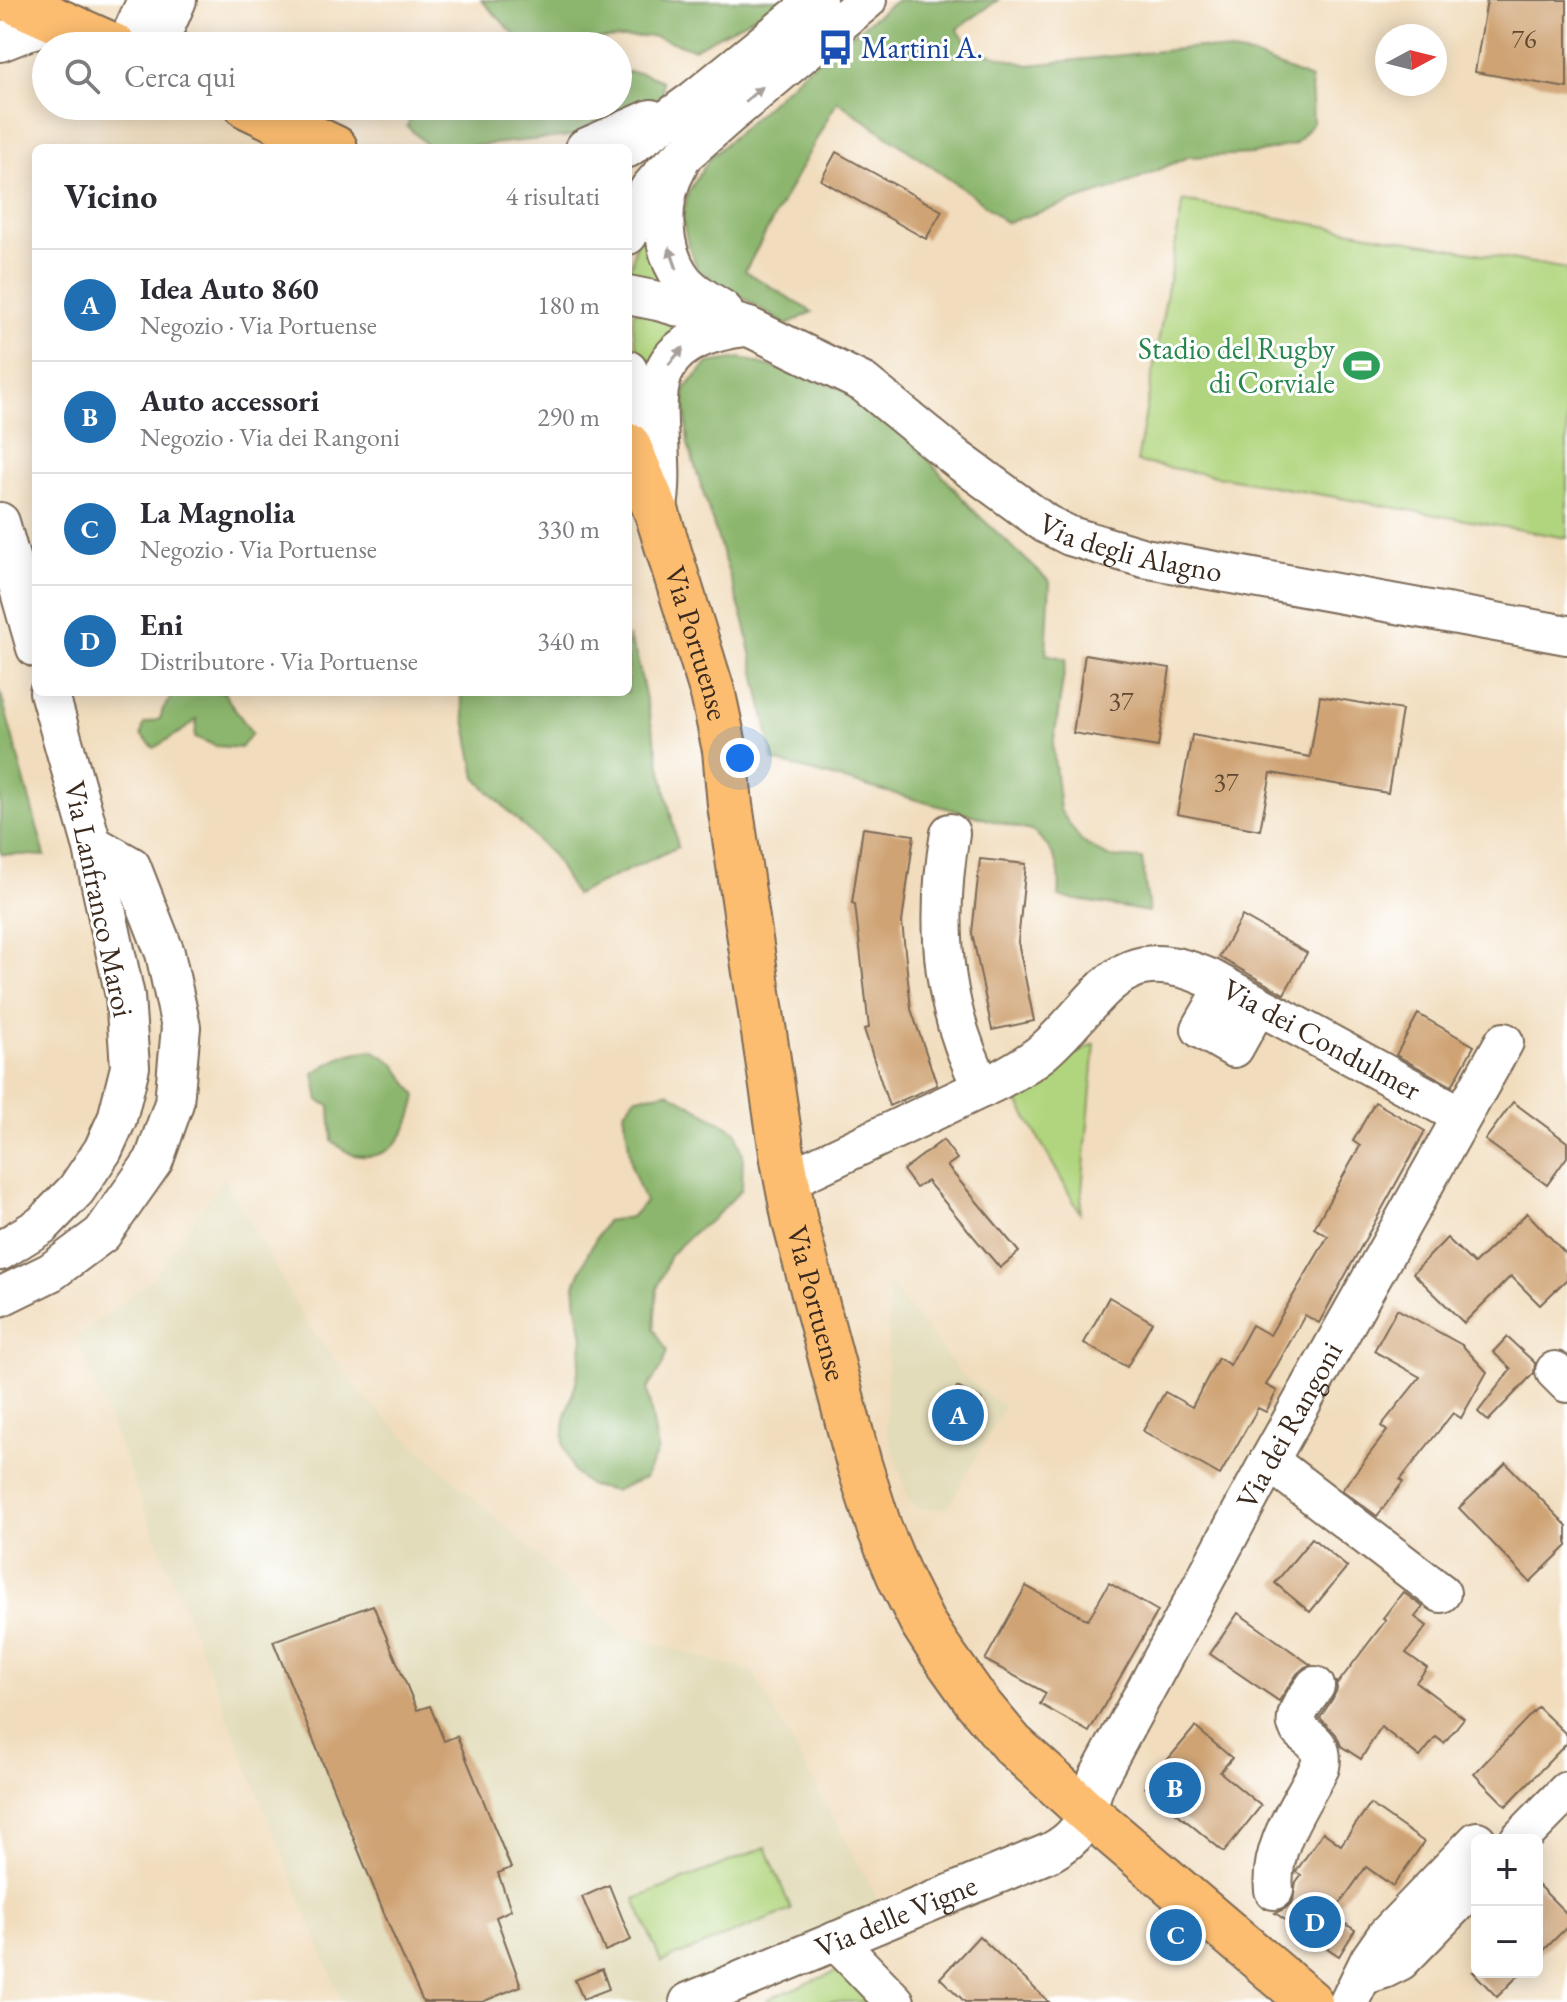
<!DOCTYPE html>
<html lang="it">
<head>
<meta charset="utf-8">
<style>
	body { margin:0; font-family:"EB Garamond",serif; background:#f7f7f7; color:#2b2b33 }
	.controls { position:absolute; right:24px; bottom:24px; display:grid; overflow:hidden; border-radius:12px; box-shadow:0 4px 20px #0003 }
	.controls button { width:72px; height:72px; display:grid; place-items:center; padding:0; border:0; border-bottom:2px solid #e1e1e2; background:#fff; color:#2b2b33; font:40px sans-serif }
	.compass { position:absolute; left:1375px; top:24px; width:72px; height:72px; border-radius:50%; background:#fff; box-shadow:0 4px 20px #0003; rotate:83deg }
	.you { position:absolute; left:740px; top:758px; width:28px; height:28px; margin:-20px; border:6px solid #fff; border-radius:50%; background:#1a73e8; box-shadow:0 0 0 12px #1a73e833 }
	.badge { display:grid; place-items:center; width:52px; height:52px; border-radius:50%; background:#1f6fb2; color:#fff; font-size:26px; font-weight:700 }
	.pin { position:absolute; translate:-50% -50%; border:4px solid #fff; box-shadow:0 2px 8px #0006 }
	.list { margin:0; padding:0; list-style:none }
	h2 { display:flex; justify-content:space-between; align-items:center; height:104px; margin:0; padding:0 32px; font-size:34px }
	h2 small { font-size:26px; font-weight:400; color:#7c7c81 }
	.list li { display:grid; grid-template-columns:52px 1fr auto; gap:24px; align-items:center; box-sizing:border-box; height:112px; padding:0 32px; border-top:2px solid #e1e1e2 }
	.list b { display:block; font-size:30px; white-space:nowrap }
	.list p { margin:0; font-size:26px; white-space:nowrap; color:#7c7c81 }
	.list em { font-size:26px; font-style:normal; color:#7c7c81 }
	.icon { flex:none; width:44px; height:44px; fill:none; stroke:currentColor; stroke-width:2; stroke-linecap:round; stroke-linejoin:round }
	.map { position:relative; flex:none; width:1567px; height:2002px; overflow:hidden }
	.search { position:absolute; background:#fff; box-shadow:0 4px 20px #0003; left:32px; top:32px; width:600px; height:88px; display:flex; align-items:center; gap:20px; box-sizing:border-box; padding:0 28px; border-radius:44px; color:#7c7c81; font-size:30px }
	.panel { position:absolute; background:#fff; box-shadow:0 4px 20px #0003; left:32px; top:144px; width:600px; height:552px; border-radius:12px }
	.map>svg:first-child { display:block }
</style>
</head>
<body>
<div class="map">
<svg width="1567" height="2002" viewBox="0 0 1567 2002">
	<rect width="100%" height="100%" fill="#fff"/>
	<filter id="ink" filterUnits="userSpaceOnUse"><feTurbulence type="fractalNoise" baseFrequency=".0125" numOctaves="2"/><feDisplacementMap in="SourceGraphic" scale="16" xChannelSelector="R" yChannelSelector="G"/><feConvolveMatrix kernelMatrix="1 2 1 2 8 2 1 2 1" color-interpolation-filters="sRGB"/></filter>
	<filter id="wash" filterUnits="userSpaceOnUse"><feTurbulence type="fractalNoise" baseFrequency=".006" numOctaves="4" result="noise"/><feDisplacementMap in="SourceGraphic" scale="32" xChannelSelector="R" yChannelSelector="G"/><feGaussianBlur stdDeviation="1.8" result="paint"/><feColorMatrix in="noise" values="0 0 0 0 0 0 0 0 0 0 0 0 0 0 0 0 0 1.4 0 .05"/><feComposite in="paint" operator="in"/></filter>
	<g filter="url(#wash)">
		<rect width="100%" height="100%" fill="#f1ddbd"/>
		<g fill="#e2dcba">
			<polygon points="224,1177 309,1327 366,1400 623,1634 753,1672 886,1914 665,2002 342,2002 76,1338 153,1278"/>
			<polygon points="889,1283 959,1372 1004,1407 948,1508 917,1509 909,1501 886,1429"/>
		</g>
		<g fill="#b1d57e" stroke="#76804e" stroke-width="2">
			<polygon points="1183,201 1567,269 1567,538 1137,462"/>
			<polygon points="643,219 681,291 629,280 638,227"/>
			<path d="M634,311L694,322L653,362L647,363C635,353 631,326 634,311Z"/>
			<polygon points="1095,1044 1080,1213 1010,1087"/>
			<polygon points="766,1847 791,1910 661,1962 635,1899"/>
			<polygon points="840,1970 869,2002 771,2002 768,1999"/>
		</g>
		<g fill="#8cb66d" stroke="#647046" stroke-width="2">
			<polygon points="481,0 785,0 694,49 653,36 524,44"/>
			<polygon points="897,0 998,0 957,29 971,49 1029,65 1199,47 1251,55 1311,79 1313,123 1295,144 1253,154 1188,157 1118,187 1006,223 975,197 837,101 745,271 812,312 787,325 698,270 688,245 682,217 689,191 709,159 808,68"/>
			<polygon points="618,71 642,73 662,81 663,101 571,136 451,148 430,148 407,126 416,106 618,106"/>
			<path d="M741,358L872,397L976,513L1050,582L1046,654L1066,659L1053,747L1060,810L1081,841L1108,857L1142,859L1149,912L1059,897C1062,867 1056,852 1034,832L774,761L745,625L688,444L684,390L708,363Z"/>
			<polygon points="628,636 637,658 678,847 575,895 553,856 476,778 460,692 628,692"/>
			<polygon points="0,691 45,856 2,854 0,851"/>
			<polygon points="175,692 226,692 225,695 252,733 241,748 216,746 195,737 197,719 185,729 154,748 141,735 144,724 160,719 163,709"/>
			<path d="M373,1050L394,1063L417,1096C410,1129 395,1163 354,1155C347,1153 339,1146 332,1141L330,1106L319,1101L314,1073C337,1058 346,1053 373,1050Z"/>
			<polygon points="668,1092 736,1131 743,1155 742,1189 712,1220 695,1231 670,1255 657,1289 654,1329 667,1351 662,1366 647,1389 658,1450 645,1478 614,1491 590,1486 574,1473 563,1444 565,1419 577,1379 583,1337 577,1307 575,1285 589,1251 606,1221 631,1217 645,1202 632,1168 624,1112 636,1097"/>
		</g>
		<g id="blocks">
			<g fill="#cfa373">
				<polygon points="1487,0 1567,0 1567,88 1475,72"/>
				<polygon points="836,152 942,211 926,239 821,180"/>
				<polygon points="1085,654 1170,668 1158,747 1073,733"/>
				<polygon points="1320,696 1402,710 1388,793 1271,773 1260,830 1177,814 1192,735 1310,757"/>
				<polygon points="863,828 914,835 902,922 911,1009 937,1085 889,1106 864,1029 869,1028 855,904 852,903"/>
				<polygon points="980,859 1026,864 1018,942 1034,1021 992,1030 972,933"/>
				<polygon points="1242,916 1307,953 1284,994 1219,957"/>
				<polygon points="1418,1014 1474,1046 1452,1086 1396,1055"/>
				<polygon points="1375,1102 1425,1131 1319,1323 1305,1315 1266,1385 1277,1391 1266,1412 1258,1408 1220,1475 1143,1431 1165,1392 1192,1407 1218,1358 1230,1365 1252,1325 1270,1335 1328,1236 1314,1228 1360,1146 1353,1141"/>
				<polygon points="1513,1102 1567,1142 1567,1157 1547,1185 1485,1140"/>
				<polygon points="943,1140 957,1159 947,1166 1019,1252 1000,1268 927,1181 916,1188 903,1170"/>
				<polygon points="1527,1213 1567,1255 1567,1279 1540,1305 1511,1276 1464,1323 1413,1273 1447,1238 1474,1264"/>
				<polygon points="1109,1297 1152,1322 1127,1367 1084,1343"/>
				<polygon points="1397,1309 1462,1345 1487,1372 1461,1418 1453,1413 1400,1480 1403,1482 1377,1516 1342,1490 1387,1431 1381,1426 1420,1377 1374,1351"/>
				<polygon points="1507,1337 1535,1363 1534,1373 1488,1421 1478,1412 1511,1369 1493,1352"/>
				<polygon points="957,1387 982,1400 959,1443 935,1430"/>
				<polygon points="1506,1463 1567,1526 1567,1546 1530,1582 1459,1508"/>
				<polygon points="1312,1538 1347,1567 1310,1612 1275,1583"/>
				<polygon points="1109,1583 1158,1611 1089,1732 1040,1704 1046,1693 985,1660 1026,1586 1088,1620"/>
				<polygon points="1403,1592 1423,1607 1415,1617 1427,1626 1406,1653 1427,1668 1416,1682 1464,1718 1444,1743 1436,1737 1420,1757 1381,1727 1361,1759 1341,1746 1336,1734 1320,1718 1333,1698 1337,1689 1336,1682 1338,1683 1386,1620 1383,1618"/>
				<polygon points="373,1605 417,1710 430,1706 444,1741 457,1736 511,1868 498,1873 511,1910 496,1917 521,1986 482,2002 423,2002 393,1935 273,1641"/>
				<polygon points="1238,1613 1311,1665 1305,1667 1297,1674 1279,1701 1210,1654"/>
				<polygon points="1538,1707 1567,1735 1567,1743 1506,1806 1474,1774"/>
				<polygon points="1195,1727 1232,1758 1220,1772 1261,1806 1224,1852 1145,1787"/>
				<polygon points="1370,1804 1424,1842 1393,1886 1366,1867 1332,1915 1355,1930 1339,1956 1275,1913 1286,1908 1293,1901 1296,1882 1301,1875 1296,1872 1297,1870 1323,1832 1341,1845"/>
				<polygon points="1537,1884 1567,1914 1567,1927 1537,1957"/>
				<polygon points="609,1885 631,1940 605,1951 582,1897"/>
				<polygon points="979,1936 1049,2002 965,2002 940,1978"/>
				<polygon points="602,1969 609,1989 583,1999 575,1980"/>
				<polygon points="1473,1972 1522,1972 1497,1997"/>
			</g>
		</g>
	</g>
	<g filter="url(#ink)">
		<use href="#blocks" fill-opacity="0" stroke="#7b6956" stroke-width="2"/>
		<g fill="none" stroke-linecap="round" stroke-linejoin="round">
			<defs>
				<g id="minor">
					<polyline points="0,42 56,20"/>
					<polyline points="126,46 147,0"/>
					<polyline points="157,46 177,0"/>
					<polyline points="585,148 651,119"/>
					<polyline points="628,148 694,100 817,0"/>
					<path d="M678,166C659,199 659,249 683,280C693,293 709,301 723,310"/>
					<polyline points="628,235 641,202 650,188 664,172 728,116 867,0"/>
					<path id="s1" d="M628,295L658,301L749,327L864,383L957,459L1046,524L1070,536L1144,558L1567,635"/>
					<polyline points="628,370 642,439"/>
					<path d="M657,513C674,428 614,343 746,327"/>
					<polyline points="0,522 36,648"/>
					<path d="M950,833C935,921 940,1008 983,1088"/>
					<polyline points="1225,987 1201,1029 1234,1048 1258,1005"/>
					<path id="s2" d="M786,1181L997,1081C1013,1072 1030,1063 1044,1051C1103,999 1117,937 1209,978L1462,1116"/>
					<polyline points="0,1251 42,1225 76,1190 103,1150 117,1119 130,1067 125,996 92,844 49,692"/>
					<polyline points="0,1297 51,1272 102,1234 154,1160 174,1103 181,1027 165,953 131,866 92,844"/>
					<polyline points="1555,1371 1567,1383"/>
					<polyline points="1269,1461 1441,1593"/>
					<polyline points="1519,1840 1567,1791"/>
					<path d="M1274,1890C1269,1846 1301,1804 1320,1767C1327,1732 1289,1741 1298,1713C1301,1704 1309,1695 1315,1686"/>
					<polyline points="836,1941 895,2002"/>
					<polyline points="1362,1976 1384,1969 1400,1961 1477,1882"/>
					<path id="s3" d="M689,2002L1051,1852C1090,1831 1082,1813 1098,1778L1269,1461L1504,1042"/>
					<polyline points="1349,2002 1370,1959 1386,1936 1477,1841"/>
				</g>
				<g id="major">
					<polyline points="11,0 114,46"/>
					<polyline points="247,106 335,148"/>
					<path id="s4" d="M628,445L657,513L713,694L725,750L730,805L783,1160L795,1222L859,1464L880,1530L901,1580L922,1622L938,1647L977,1702L1012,1744L1087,1812L1310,2002"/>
				</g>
			</defs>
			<use href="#minor" stroke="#7b6956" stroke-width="42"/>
			<use href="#major" stroke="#7b6956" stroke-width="48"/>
			<use href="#minor" stroke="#fff" stroke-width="38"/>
			<use href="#major" stroke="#fcbd6f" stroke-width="44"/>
		</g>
		<defs><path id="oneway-solid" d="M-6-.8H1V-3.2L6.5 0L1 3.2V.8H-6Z" transform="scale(2)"/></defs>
		<g fill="#a79f9a">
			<use href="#oneway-solid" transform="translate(754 94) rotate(-40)"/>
			<use href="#oneway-solid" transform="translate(673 258) rotate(-109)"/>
			<use href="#oneway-solid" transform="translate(676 356) rotate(-49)"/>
		</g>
	</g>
	<defs>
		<symbol id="bus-bare" viewBox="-9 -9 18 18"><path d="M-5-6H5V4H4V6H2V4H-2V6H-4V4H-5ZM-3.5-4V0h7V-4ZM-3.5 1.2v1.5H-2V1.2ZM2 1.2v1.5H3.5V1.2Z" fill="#1a4fb4" stroke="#fff" stroke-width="2.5" paint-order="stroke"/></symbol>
		<symbol id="stadium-bare" viewBox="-9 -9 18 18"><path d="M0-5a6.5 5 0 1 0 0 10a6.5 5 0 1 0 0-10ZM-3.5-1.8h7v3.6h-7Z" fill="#2e9e5b" stroke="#fff" stroke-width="2.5" paint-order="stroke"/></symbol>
	</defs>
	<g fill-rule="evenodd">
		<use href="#bus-bare" x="810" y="22" width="51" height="51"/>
		<use href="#stadium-bare" x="1336" y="340" width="51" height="51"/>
	</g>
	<g text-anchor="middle" stroke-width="6" stroke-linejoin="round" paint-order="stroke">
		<g font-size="26" fill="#604833">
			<text x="1524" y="48">76</text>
			<text x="1121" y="710">37</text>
			<text x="1226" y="791">37</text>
		</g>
		<g font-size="30" fill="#164399" stroke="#fff" text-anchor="start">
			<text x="861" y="58">Martini A.</text>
		</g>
		<g font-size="30" fill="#27864d" stroke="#fff" text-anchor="end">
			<text x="1335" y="359">Stadio del Rugby<tspan x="1335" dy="34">di Corviale</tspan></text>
		</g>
		<g font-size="30" fill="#3b2a1e" stroke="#fff">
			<text dy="10" stroke="none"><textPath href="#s1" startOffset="572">Via degli Alagno</textPath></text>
			<text dy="10" stroke="none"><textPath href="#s4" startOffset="210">Via Portuense</textPath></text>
			<text transform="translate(99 899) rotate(78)" y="10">Via Lanfranco Maroi</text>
			<text dy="10" stroke="none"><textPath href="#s2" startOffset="618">Via dei Condulmer</textPath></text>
			<text dy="10" stroke="none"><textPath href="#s4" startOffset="882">Via Portuense</textPath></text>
			<text dy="10" stroke="none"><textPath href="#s3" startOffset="884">Via dei Rangoni</textPath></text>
			<text dy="10" stroke="none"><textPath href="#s3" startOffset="224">Via delle Vigne</textPath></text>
		</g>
	</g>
</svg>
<div class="controls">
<button>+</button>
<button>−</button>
</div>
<svg class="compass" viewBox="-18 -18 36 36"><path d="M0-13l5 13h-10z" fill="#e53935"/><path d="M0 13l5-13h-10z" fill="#7c7c81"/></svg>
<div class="you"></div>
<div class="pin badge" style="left:958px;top:1415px">A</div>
<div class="pin badge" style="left:1175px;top:1788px">B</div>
<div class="pin badge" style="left:1176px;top:1935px">C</div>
<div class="pin badge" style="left:1315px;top:1922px">D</div>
<div class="search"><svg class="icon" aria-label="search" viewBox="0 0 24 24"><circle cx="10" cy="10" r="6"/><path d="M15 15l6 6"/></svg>Cerca qui</div>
<section class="panel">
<h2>Vicino<small>4 risultati</small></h2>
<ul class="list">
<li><span class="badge">A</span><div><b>Idea Auto 860</b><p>Negozio · Via Portuense</p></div><em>180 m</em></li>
<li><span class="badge">B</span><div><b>Auto accessori</b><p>Negozio · Via dei Rangoni</p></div><em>290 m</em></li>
<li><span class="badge">C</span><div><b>La Magnolia</b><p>Negozio · Via Portuense</p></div><em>330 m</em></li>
<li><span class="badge">D</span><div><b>Eni</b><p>Distributore · Via Portuense</p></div><em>340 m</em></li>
</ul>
</section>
</div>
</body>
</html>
